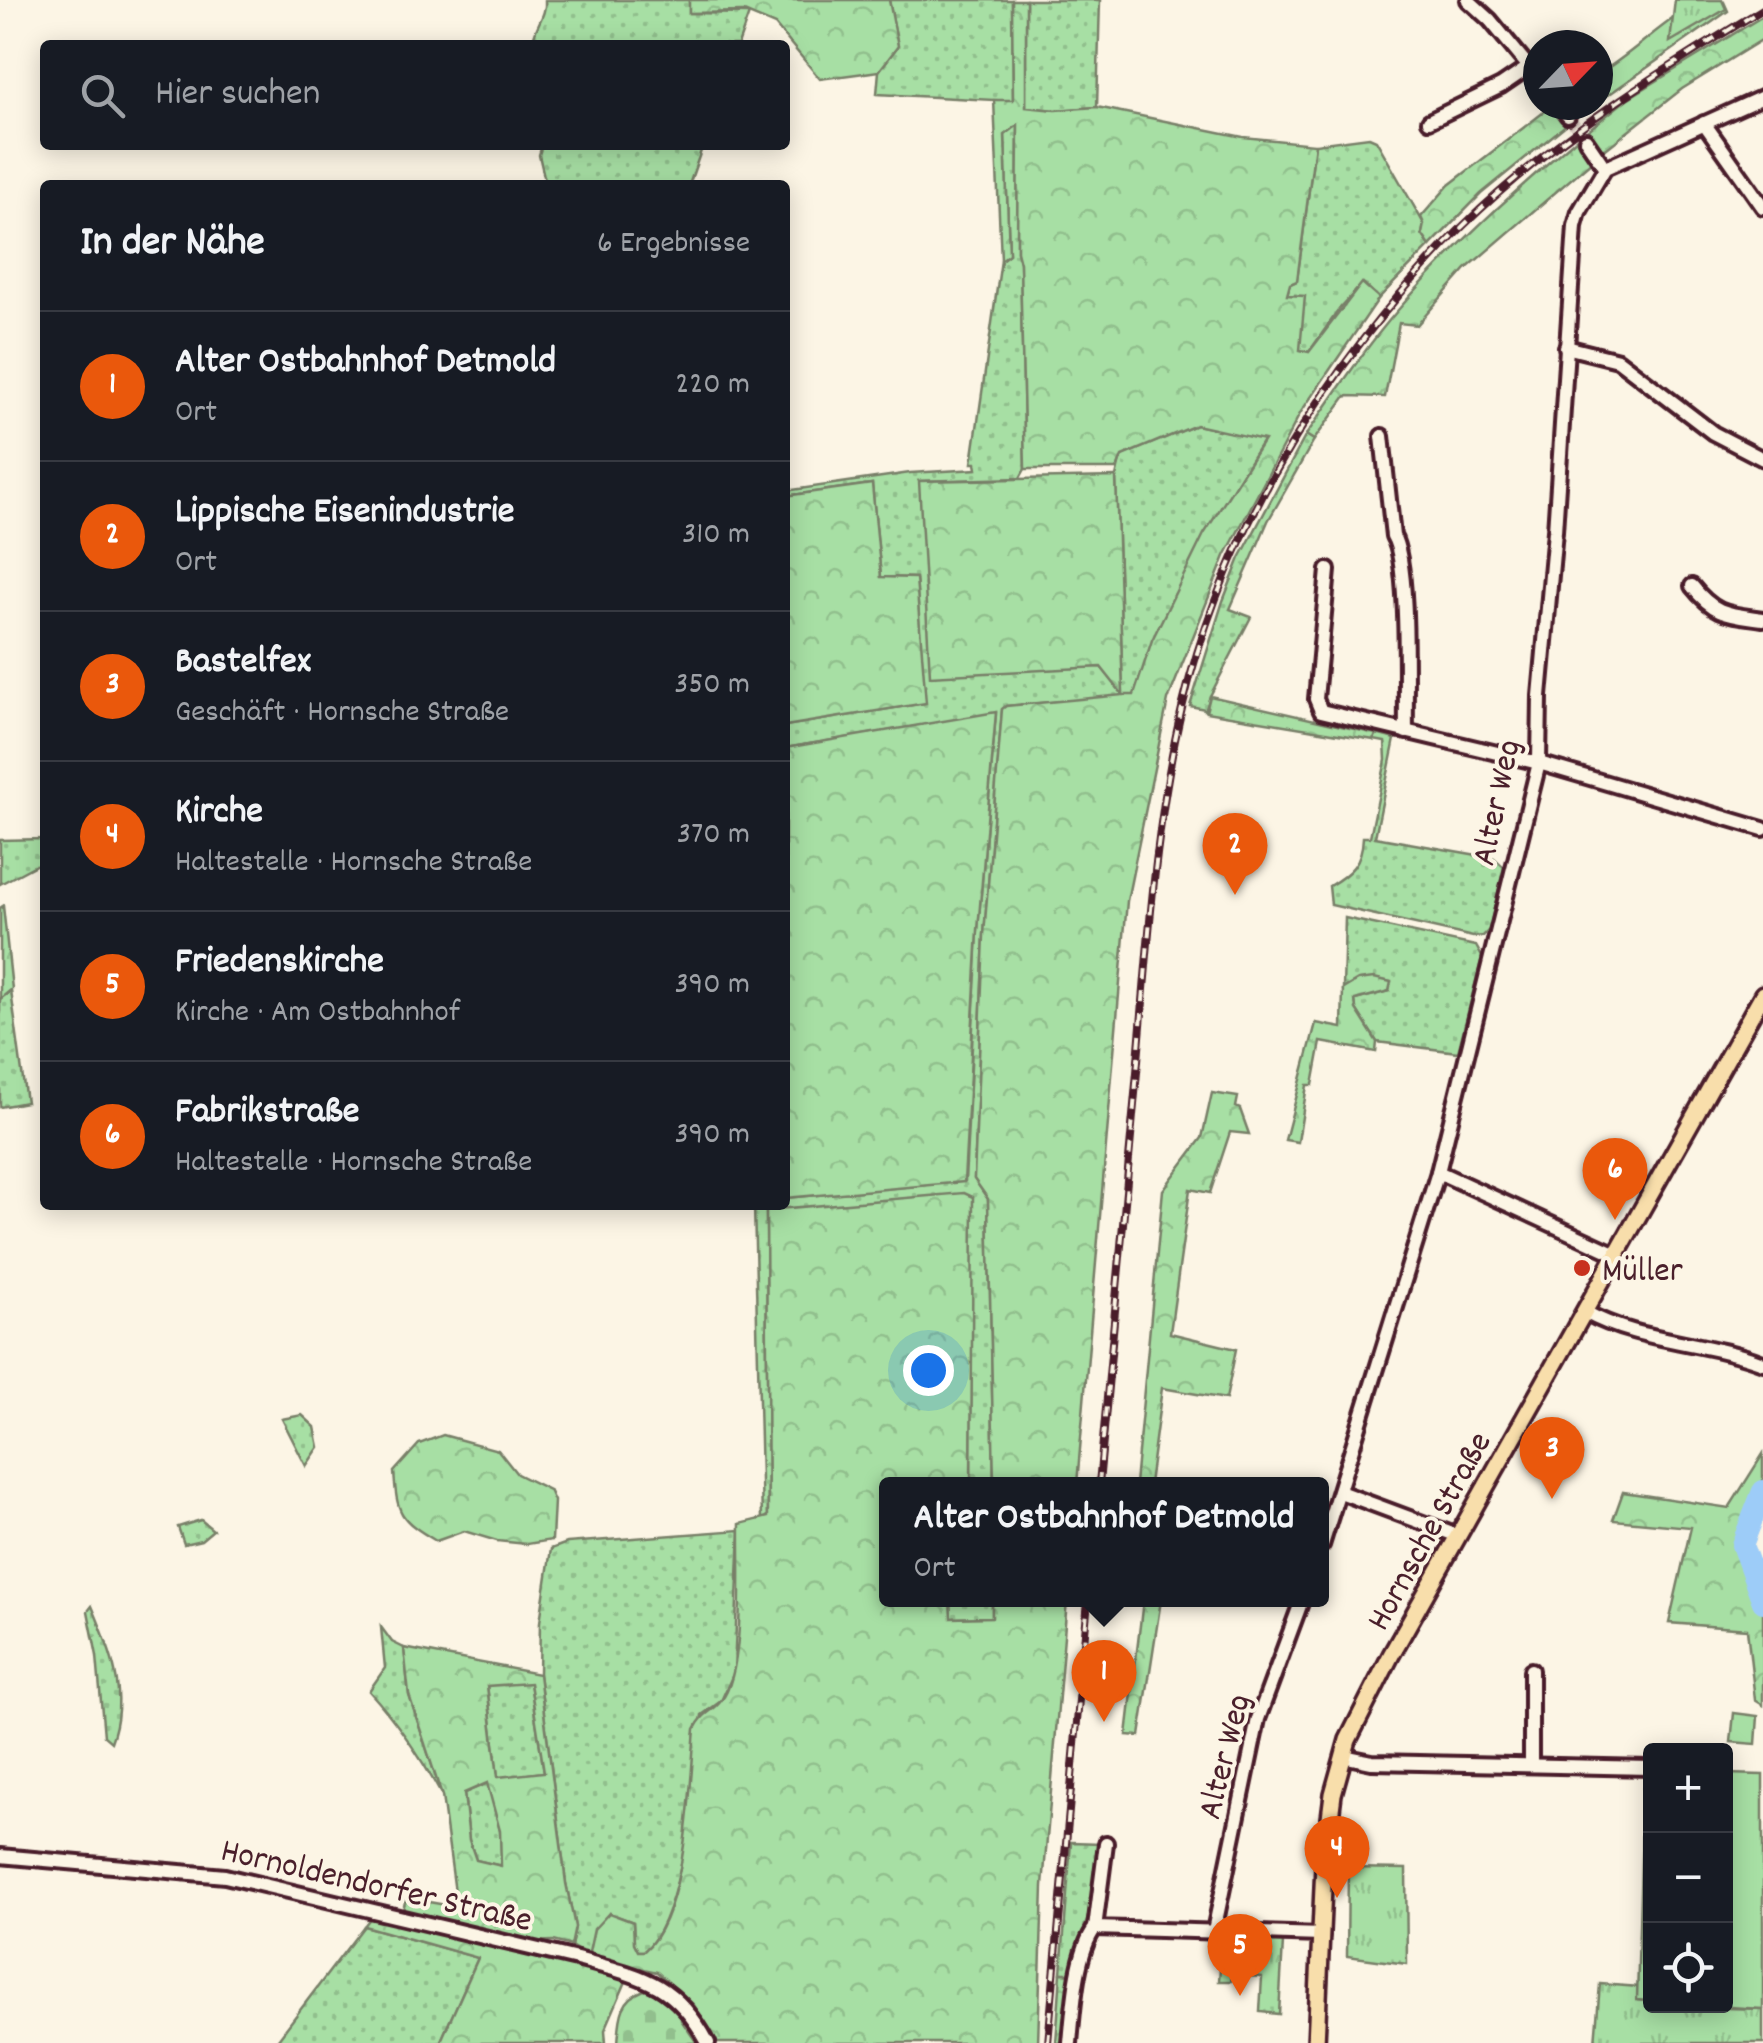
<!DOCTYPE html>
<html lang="de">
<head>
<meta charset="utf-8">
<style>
	body { margin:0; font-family:Dekko,sans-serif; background:#20242c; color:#f1f3f6 }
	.controls { position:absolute; right:30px; bottom:30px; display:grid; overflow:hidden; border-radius:10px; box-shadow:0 5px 25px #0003 }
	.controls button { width:90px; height:90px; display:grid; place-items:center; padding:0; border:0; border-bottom:2px solid #363941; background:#171b24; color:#f1f3f6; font:50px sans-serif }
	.compass { position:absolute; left:1523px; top:30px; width:90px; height:90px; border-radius:50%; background:#171b24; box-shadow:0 5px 25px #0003; rotate:65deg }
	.you { position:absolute; left:928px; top:1370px; width:35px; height:35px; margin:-25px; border:8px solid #fff; border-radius:50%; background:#1a73e8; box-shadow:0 0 0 15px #1a73e833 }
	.badge { display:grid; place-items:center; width:65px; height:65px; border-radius:50%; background:#ea580c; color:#fff; font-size:32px; font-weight:700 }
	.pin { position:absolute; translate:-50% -82px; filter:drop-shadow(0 2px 5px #0008) }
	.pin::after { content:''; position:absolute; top:52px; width:35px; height:30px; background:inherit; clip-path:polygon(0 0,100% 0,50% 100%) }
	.popup { position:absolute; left:879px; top:1477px; width:450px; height:130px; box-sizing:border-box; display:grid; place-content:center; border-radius:10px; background:#171b24; filter:drop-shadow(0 2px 8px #0005); font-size:32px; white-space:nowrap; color:#9ea1a6 }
	.popup b { font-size:38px; color:#f1f3f6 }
	.popup::after { content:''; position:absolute; left:50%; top:100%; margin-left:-20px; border:20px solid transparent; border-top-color:#171b24 }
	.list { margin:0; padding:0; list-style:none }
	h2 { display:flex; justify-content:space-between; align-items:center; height:130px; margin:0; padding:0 40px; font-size:42px }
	h2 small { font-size:32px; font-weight:400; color:#9ea1a6 }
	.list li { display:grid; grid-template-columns:65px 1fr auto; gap:30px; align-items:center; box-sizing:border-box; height:150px; padding:0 40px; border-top:2px solid #363941 }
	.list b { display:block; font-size:38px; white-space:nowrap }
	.list p { margin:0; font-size:32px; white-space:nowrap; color:#9ea1a6 }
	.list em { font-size:32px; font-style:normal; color:#9ea1a6 }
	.icon { flex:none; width:55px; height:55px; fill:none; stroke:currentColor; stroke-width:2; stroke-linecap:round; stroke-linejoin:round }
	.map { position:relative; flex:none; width:1763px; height:2043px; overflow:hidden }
	.search { position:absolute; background:#171b24; box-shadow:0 5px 25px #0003; left:40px; top:40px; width:750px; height:110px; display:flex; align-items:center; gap:25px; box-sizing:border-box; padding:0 35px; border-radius:10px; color:#9ea1a6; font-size:38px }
	.panel { position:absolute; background:#171b24; box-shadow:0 5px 25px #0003; left:40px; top:180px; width:750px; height:1030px; border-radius:10px }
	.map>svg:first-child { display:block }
</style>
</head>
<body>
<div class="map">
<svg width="1763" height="2043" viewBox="0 0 1763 2043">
	<defs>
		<pattern id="grass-dots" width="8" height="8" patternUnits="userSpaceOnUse" patternTransform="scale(2.5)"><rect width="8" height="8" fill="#a7dfa4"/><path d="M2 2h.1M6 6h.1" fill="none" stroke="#91bf8d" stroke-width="1.8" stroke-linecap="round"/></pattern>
		<pattern id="forest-crowns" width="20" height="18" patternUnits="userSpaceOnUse" patternTransform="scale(2.5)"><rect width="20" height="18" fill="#a7dfa4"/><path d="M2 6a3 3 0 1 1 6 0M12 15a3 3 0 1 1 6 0" fill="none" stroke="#91bf8d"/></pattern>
		<pattern id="cemetery-stones" width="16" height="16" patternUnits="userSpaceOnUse" patternTransform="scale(2.5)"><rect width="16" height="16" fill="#a7dfa4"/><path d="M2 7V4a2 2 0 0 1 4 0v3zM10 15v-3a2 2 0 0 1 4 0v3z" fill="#91bf8d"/></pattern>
		<pattern id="park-tufts" width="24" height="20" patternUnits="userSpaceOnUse" patternTransform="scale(2.5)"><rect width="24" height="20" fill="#a7dfa4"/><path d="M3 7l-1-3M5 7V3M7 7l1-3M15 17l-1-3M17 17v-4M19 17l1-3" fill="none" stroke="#91bf8d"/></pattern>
	</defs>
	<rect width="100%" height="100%" fill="#fcf5e5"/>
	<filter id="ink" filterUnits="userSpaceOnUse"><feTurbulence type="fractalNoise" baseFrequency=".01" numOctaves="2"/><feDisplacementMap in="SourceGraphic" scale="20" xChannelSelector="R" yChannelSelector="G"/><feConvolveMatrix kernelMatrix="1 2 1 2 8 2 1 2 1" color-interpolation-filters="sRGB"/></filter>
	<g filter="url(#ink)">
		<g fill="url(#grass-dots)" stroke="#787f68" stroke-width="2.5">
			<path d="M545,0H689V13L749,14L738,45H533C532,28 547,17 545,0Z"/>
			<polygon points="889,0 1012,0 1013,101 877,94 879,71 898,46"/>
			<polygon points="1026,0 1100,0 1097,107 1055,110 1026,107"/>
			<path d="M1018,123L1017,251L1020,262L1025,469L1020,478L919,481L1047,669L1101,667L1123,694L1116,477L1121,456L1196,425L1264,439C1212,521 1164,602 1135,695L1006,706L1002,710L984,935L974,1179L988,1199L994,1484H971L972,1197L766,1211L768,1517L762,1519L754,1205H785V1198L965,1181L978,930L996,713L785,748V726L925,703L916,578L881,577L872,484L785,496V491L910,473L977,469L976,463H972L1001,260L1009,254L1005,135Z"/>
			<polygon points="1369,137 1376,140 1424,224 1422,234 1430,246 1379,298 1363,283 1340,308 1309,352 1300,350 1287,295 1290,284 1297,281 1315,144"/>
			<polygon points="542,145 703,145 689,185 546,185 539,155"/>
			<polygon points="1306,435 1314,440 1268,521 1230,609 1251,617 1210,696 1205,712 1205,709 1190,706 1223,601 1240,558"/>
			<path d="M1376,734L1395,739L1375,837L1494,858L1504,867L1489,930L1483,936L1473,937L1331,905L1329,886C1351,873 1362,863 1363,837H1370L1386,760L1385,742L1374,740Z"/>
			<polygon points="45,839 45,860 0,884 0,840"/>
			<path d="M1345,918L1476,946L1482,957L1458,1052L1377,1042L1356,1009L1355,1000L1389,991L1390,982C1371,977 1360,979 1343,989Z"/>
			<polygon points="11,991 26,1102 0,1107 0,999"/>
			<polygon points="302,1415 315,1427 319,1447 306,1466 282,1419"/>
			<polygon points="201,1520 213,1530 201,1540 184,1544 178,1527"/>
			<path d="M740,1530L734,1672L721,1701L702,1715C694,1771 685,1917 644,1951H638L634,1943L633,1922L609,1913L588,1957L571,1946L575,1927L566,1883L539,1674L540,1622L551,1549L567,1543Z"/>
			<polygon points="950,1600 992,1600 992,1617 950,1618"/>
			<path d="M92,1606C111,1651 129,1695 111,1742L104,1736L97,1656L88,1611Z"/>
			<path d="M381,1627L392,1642L404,1648L409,1695L442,1796C421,1757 399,1724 369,1691L385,1668Z"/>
			<polygon points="530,1682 544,1772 498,1778 487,1685"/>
			<polygon points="488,1783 500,1831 502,1866 476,1860 469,1840 464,1793"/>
			<polygon points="1071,1842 1101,1843 1090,1912 1069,1973 1061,1973"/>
			<polygon points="364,1926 478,1958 440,2043 275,2043"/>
		</g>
		<g fill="url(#forest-crowns)" stroke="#787f68" stroke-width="2.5" fill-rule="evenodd">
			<polygon points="689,0 889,0 898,46 879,71 820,79 775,25 744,12 689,13"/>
			<polygon points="1012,0 1026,0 1026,107 1055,110 1097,107 1243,137 1315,144 1297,281 1290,284 1287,295 1305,296 1300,350 1309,352 1362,283 1379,298 1301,412 1225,556 1168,700 1127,901 1077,1484 994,1484 988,1199 974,1179 984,935 1002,709 1006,706 1123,695 1101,667 930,676 919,481 1116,477 1123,695 1134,695 1152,640 1204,534 1264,440 1196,425 1122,456 1117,469 1025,469 1020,263 1017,251 1018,125 1005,135 1009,254 1001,260 994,100 1013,100"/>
			<path d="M1724,2L1728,11L1598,102V74C1627,57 1650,34 1678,15L1688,25Z"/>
			<polygon points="1763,16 1763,39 1682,89 1602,152 1587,131 1627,99"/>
			<polygon points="1553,105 1567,124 1481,194 1430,246 1422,234 1424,224 1421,217 1449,185"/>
			<path d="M1577,138L1592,161L1466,269L1417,325L1399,323L1385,397L1346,396L1314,440L1306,435C1336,393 1364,349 1398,310C1452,247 1514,192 1577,138Z"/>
			<polygon points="872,484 881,577 916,578 926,703 785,726 785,496"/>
			<polygon points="1210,696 1376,734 1374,740 1206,712"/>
			<polygon points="996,712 978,930 964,1182 785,1198 785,748"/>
			<polygon points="3,906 12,989 0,999 0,908"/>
			<polygon points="1374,978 1391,982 1389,991 1355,1000 1356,1009 1377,1042 1376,1052 1321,1042 1313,1085 1307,1085 1298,1142 1285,1140 1316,1023 1342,1028 1343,989 1358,980"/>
			<polygon points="1212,1093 1238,1097 1236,1107 1240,1109 1249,1134 1230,1132 1210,1193 1190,1189 1170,1333 1236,1349 1226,1399 1162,1388 1149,1484 1135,1484 1163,1190 1202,1138"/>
			<path d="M964,1193L973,1197L971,1484H886V1600H950L951,1618L992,1617V1600H1067L1043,1886L1038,2043H717L694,2005L657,1972L588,1957L594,1929L609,1913L633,1922L634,1943L638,1951H644C687,1915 690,1784 695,1729C703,1712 712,1713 721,1701C746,1671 739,1564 740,1524L768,1517L766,1210Z"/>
			<path d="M443,1435L498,1450L517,1474L549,1490L554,1501L552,1540L527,1544L497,1541L464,1531L436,1541C399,1519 397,1514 394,1472L419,1444Z"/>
			<polygon points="1763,1454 1763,1512 1749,1538 1753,1576 1763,1604 1763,1705 1755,1700 1747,1629 1669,1623 1691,1527 1613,1520 1623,1492 1729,1508"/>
			<polygon points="1143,1600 1161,1600 1140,1736 1127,1735"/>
			<path d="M404,1648L539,1674L566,1883L575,1927L571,1946L553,1941L531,1942L403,1910L406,1898L457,1907L442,1796L409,1695ZM530,1683L544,1772L498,1777L487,1686ZM487,1783L500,1831L501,1866L476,1860L469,1840L464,1793Z"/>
			<polygon points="372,1916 627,1979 605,2030 606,2043 440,2043 478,1958 364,1926"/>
			<polygon points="1061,1973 1074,1974 1068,1997 1066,2043 1056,2043"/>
		</g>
		<path fill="url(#cemetery-stones)" stroke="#787f68" stroke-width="2.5" d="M644,1990C659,1993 673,2007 683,2017L681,2020L697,2043H618C620,2019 619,2000 644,1990Z"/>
		<g fill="url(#park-tufts)" stroke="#787f68" stroke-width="2.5">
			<polygon points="1675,0 1722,0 1726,9 1670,42"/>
			<polygon points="1348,1868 1406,1869 1407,1964 1347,1956"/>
			<polygon points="1222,1940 1283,1942 1279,2014 1260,2012 1262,1977 1232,1975 1231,1981 1219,1981"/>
			<polygon points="1600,1984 1639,1987 1638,2000 1650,2001 1650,2006 1763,2009 1763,2043 1595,2043"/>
		</g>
		<g fill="#a7dfa4" stroke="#787f68" stroke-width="2.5">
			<polygon points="1734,1713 1758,1716 1756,1744 1731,1742"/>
			<polygon points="1726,1774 1763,1775 1763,2009 1712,2006 1726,2006"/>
			<polygon points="1643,1788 1650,1788 1650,2001 1637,2000"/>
		</g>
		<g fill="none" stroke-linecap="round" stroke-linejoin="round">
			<polyline stroke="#9dccf8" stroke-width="22" points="1763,1491 1742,1545 1763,1602"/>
			<polyline stroke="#d8cac0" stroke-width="12" stroke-dasharray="12 6" stroke-linecap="butt" points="1568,116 1586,140"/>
			<defs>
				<g id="minor">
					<polyline points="1468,0 1490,20 1538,78"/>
					<polyline points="1560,105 1568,116"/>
					<polyline points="1429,121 1501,86 1529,67"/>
					<polyline points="1704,123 1763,207"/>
					<polyline points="1586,140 1605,168"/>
					<polyline points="1566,347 1618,360 1713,433 1763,459"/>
					<path d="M1382,436L1393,536C1410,564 1405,692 1406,732"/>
					<polyline points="1328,570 1316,699 1321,711 1539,763 1763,829"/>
					<path d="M1692,586C1715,615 1728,614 1763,619"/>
					<polyline points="1438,1172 1616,1254"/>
					<path d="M1585,1312C1638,1342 1706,1341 1763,1363"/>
					<polyline points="1340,1492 1458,1536"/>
					<polyline points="1322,1545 1438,1172 1539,763 1540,696 1555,531 1575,226 1579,212 1605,168 1763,97"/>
					<polyline points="1343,1756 1372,1762 1650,1768"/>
					<polyline points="1531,1765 1531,1670"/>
					<polyline points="1106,1843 1095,1928 1322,1935"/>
					<path d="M0,1856L225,1876L577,1959C640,1976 675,1981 708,2043"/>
					<polyline points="1214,1931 1258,1719 1302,1600"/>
					<path d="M1070,2043C1073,2012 1076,1952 1095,1928"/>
				</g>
				<polyline id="major" points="1316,2043 1324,1865 1333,1794 1348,1740 1391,1655 1763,994"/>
			</defs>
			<use href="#minor" stroke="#4a1f2b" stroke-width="20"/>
			<use href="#major" stroke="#4a1f2b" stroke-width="22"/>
			<use href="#minor" stroke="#fcf5e5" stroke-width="12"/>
			<use href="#major" stroke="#f8deab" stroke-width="15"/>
			<defs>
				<g id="rail">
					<path d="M1099,1484C1111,1347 1125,1210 1137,1072C1148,950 1154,824 1183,704C1227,523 1332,357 1463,226C1552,139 1658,73 1763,9"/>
					<polyline points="1048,2043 1088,1600"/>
				</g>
			</defs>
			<use href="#rail" stroke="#4a1f2b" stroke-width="8"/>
			<use href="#rail" stroke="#fcf5e5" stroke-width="4" stroke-dasharray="11" stroke-linecap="butt"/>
		</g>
	</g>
	<circle fill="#c8321e" stroke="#fcf5e5" stroke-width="4" cx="1582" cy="1268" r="10"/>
	<g text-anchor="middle" stroke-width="8" stroke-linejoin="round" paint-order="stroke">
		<g font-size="35" fill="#4a1f2b" stroke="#fcf5e5">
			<text transform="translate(1494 802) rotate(-78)" y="12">Alter Weg</text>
			<text transform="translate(1427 1530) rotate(-61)" y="12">Hornsche Straße</text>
			<text transform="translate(1222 1756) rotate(-76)" y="12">Alter Weg</text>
			<text transform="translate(377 1883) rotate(13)" y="12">Hornoldendorfer Straße</text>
		</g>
		<g font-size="35" fill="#4a1f2b" stroke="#fcf5e5" text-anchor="start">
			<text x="1602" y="1280">Müller</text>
		</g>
	</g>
</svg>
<div class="controls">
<button>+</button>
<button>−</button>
<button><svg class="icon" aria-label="locate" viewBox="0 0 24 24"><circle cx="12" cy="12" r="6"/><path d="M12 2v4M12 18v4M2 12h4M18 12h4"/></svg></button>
</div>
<svg class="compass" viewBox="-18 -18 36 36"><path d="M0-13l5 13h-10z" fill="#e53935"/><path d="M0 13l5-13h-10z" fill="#9ea1a6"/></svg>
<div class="you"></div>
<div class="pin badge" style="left:1104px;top:1722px">1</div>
<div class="popup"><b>Alter Ostbahnhof Detmold</b>Ort</div>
<div class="pin badge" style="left:1235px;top:895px">2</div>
<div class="pin badge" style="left:1552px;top:1499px">3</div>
<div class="pin badge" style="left:1337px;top:1898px">4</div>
<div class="pin badge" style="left:1240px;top:1996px">5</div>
<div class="pin badge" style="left:1615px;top:1220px">6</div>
<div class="search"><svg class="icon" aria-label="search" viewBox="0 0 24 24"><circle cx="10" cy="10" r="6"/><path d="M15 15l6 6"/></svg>Hier suchen</div>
<section class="panel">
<h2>In der Nähe<small>6 Ergebnisse</small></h2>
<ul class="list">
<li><span class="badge">1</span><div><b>Alter Ostbahnhof Detmold</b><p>Ort</p></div><em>220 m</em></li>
<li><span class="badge">2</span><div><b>Lippische Eisenindustrie</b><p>Ort</p></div><em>310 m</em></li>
<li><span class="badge">3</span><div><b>Bastelfex</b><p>Geschäft · Hornsche Straße</p></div><em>350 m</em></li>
<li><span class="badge">4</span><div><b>Kirche</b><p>Haltestelle · Hornsche Straße</p></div><em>370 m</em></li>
<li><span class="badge">5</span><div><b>Friedenskirche</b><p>Kirche · Am Ostbahnhof</p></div><em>390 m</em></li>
<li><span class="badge">6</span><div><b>Fabrikstraße</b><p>Haltestelle · Hornsche Straße</p></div><em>390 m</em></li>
</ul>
</section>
</div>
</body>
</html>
